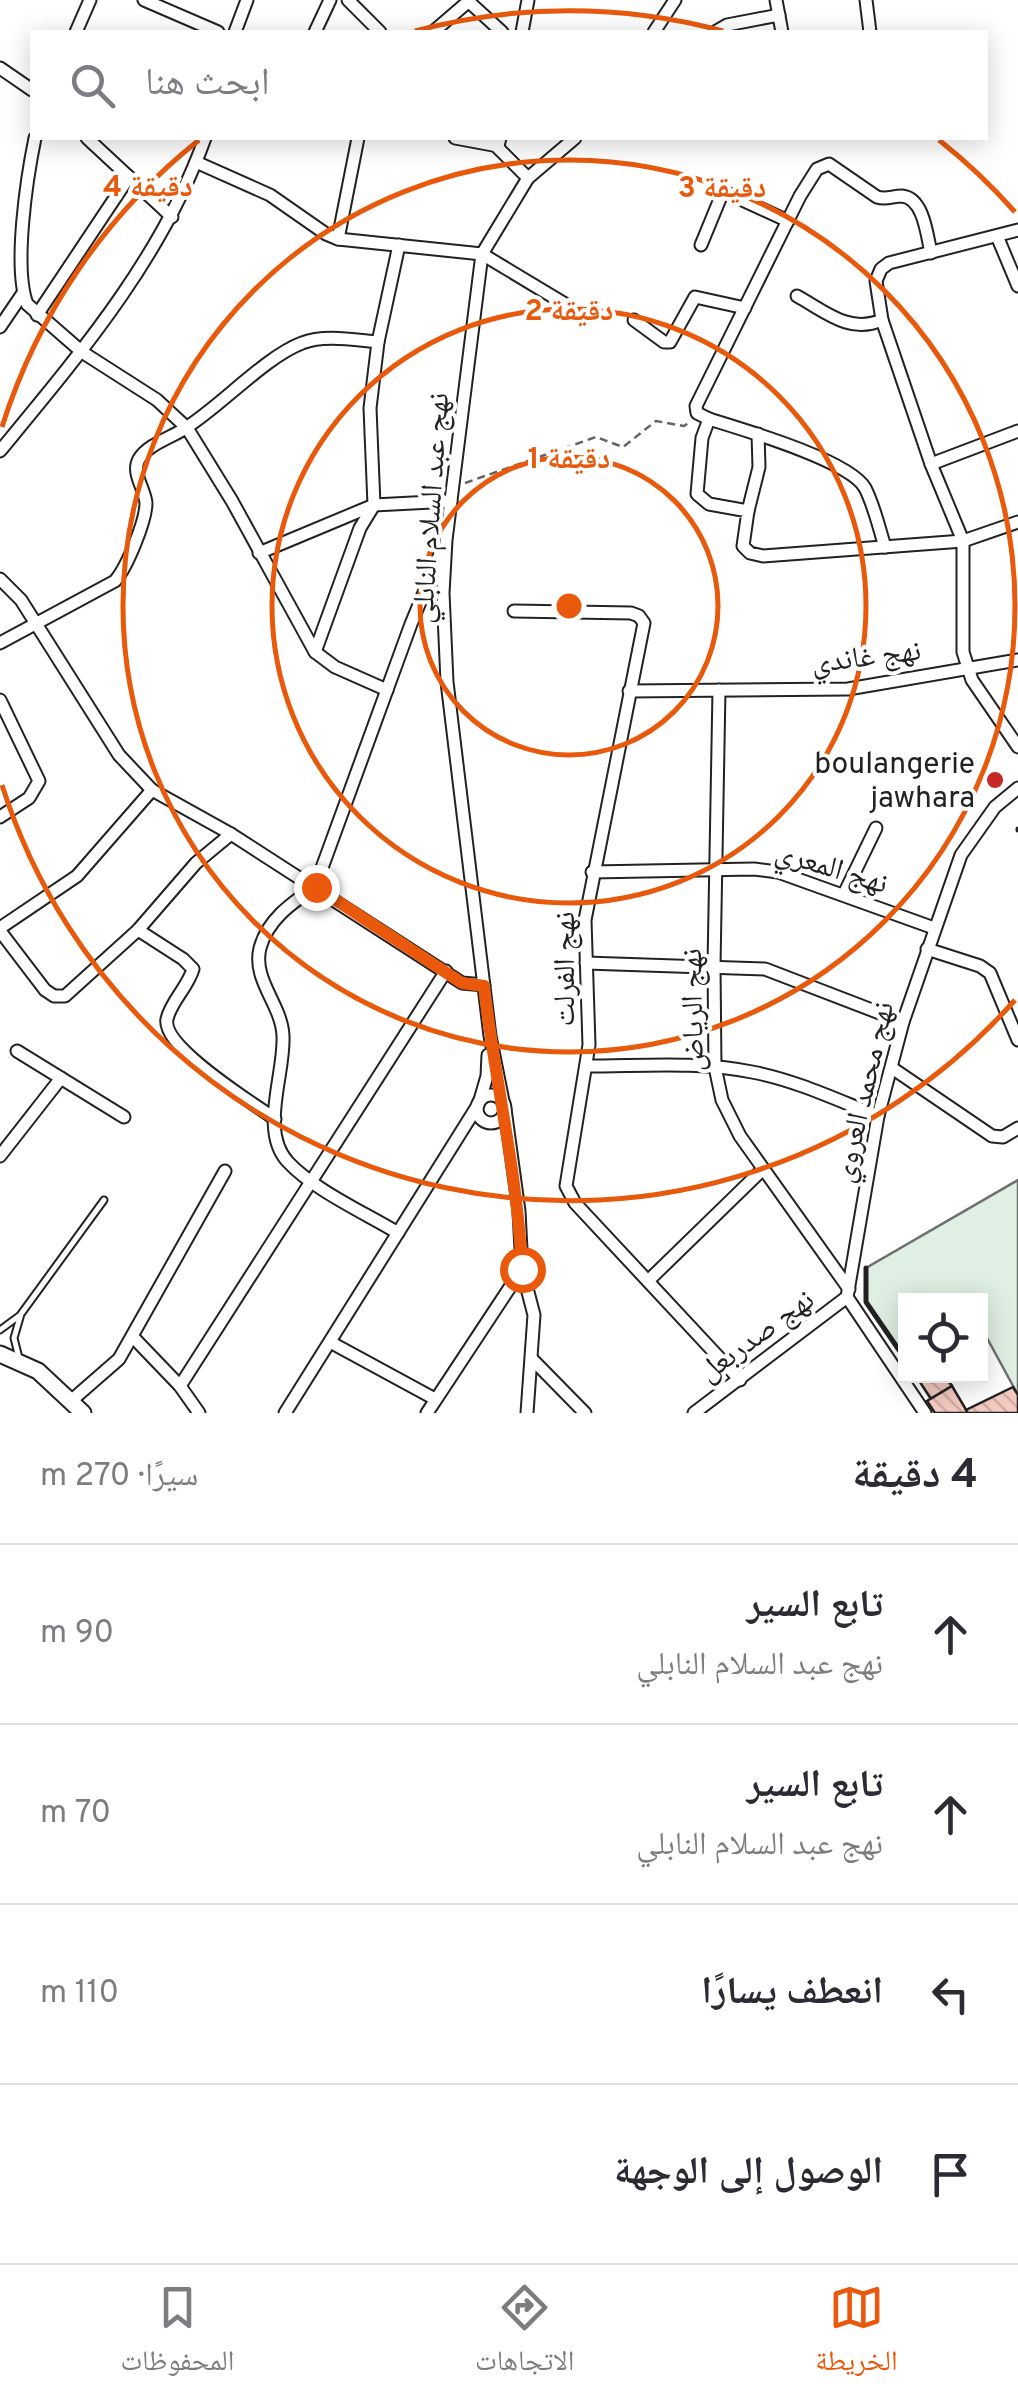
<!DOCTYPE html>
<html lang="ar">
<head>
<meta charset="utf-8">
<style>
	body { margin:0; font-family:Overpass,"Noto Naskh Arabic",sans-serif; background:#f2f2f3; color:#2b2b33; direction:rtl }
	.controls { position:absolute; right:30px; bottom:30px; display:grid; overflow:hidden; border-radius:0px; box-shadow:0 5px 25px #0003 }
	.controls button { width:90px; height:90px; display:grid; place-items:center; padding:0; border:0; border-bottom:2px solid #e1e1e2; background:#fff; color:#2b2b33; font:50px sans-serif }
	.stop { position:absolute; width:30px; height:30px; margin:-22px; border:8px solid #ea580c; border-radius:50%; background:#fff }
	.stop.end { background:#ea580c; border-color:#fff; box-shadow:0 2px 10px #0008 }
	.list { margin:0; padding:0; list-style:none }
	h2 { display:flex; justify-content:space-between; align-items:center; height:130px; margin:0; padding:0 40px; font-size:42px }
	h2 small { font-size:32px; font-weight:400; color:#7c7c81 }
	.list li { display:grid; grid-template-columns:65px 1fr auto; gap:30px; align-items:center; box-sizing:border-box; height:180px; padding:0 40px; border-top:2px solid #e1e1e2 }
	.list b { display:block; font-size:38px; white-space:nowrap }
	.list p { margin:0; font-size:32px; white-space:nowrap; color:#7c7c81 }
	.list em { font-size:32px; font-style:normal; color:#7c7c81 }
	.icon { flex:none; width:55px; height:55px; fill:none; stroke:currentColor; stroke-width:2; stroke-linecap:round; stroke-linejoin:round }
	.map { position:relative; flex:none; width:1018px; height:1413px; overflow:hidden; direction:ltr }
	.search { position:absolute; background:#fff; box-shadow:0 5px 25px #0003; left:30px; right:30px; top:30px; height:110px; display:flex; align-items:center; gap:25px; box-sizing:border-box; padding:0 35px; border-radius:0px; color:#7c7c81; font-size:38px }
	.sheet { height:850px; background:#fff }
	nav { display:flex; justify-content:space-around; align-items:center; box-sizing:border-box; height:140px; border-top:2px solid #e1e1e2; background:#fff; font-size:28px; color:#7c7c81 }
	nav a { display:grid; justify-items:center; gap:5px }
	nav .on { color:#ea580c }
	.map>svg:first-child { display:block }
</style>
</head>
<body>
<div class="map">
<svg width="1018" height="1413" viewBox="0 0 1018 1413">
	<defs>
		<pattern id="building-back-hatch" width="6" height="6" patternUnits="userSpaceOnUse" patternTransform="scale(2.5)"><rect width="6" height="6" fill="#f3c9c0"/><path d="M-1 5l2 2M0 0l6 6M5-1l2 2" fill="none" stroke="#d0aca5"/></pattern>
	</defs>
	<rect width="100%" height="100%" fill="#fff"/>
	<polygon fill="#e0efe3" stroke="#6f6f6f" stroke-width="2.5" points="1018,1180 1018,1395 981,1327 980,1300 906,1300 905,1360 866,1302 866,1268"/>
	<g fill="url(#building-back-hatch)" stroke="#222" stroke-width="2.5">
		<polygon points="916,1376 928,1376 932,1382 945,1376 952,1386 931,1399"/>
		<polygon points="952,1386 968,1413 935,1413 927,1401"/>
		<polygon points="1013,1387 1018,1395 1018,1413 968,1413 966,1410"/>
	</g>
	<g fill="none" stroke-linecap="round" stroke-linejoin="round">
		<defs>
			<g id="service">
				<polyline points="0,1330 19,1316"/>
				<polyline points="19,1358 14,1338 21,1314 104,1200"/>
			</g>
			<g id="minor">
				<polyline points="144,0 218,32"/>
				<polyline points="348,0 380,32"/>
				<polyline points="776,0 782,32"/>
				<polyline points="866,0 870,32"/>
				<polyline points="468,1 502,32"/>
				<polyline points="76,32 90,0"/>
				<polyline points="235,32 247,0"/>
				<polyline points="315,32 330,0"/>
				<polyline points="433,32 470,0"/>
				<polyline points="522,32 528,0"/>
				<polyline points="654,32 675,0"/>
				<polyline points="715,32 727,25 779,15"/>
				<polyline points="0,68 32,90"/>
				<path d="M35,138C27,177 13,267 27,304L82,352L157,400L187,428L232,501L315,652L335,667L387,690"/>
				<polyline points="87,138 172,217"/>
				<polyline points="455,138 498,146 500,138"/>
				<polyline points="488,138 528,178"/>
				<polyline points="196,162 270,195 326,234 338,239 482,254 565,304"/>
				<polyline points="1018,230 889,263 881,269 876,281 882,320 931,464 963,541 963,652 972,680 1018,747"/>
				<polyline points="997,236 1018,286"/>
				<polyline points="338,239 358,138"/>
				<polyline points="701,245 722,194 727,193 788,221"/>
				<path d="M931,253C927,236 924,198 902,196C892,196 887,200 877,197L829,164L817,169L800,196L696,406L697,413L709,419L702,438L697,494L709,504L748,511L743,546L750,553L763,556L963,541L1018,522"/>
				<path d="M797,296C826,312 849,334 882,320"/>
				<polyline points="37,315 129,177"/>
				<polyline points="634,320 664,342 670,342 695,297 745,308"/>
				<polyline points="0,327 23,293"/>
				<path d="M709,419C741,429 849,460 865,488C874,505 879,528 885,547"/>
				<path d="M0,451C80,354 162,258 205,138"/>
				<polyline points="931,464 1018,431"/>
				<polyline points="748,511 759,467 758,434"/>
				<polyline points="259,553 374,505 451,501"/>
				<polyline points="0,579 21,600 119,755 152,790 231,834 462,983 484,985"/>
				<polyline points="514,611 631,613 639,616 644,623 585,920 589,1045 566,1186 575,1203 740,1380"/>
				<path d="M0,643L115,581C127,567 146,521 146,503C145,489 131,473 139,459C147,445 172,437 184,429C220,407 265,357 302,343C324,334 355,340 378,342"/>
				<polyline points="315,652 360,528 374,505 370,408 378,342 399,245"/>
				<polyline points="719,690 714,966 715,1067 722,1100 740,1136 849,1289"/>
				<polyline points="629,691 848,689 1018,660"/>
				<polyline points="0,700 39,781 29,798 0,817"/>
				<polyline points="592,872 754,869 778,872 934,928"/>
				<polyline points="844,894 876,828"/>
				<polyline points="0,928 77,876 152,790"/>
				<path d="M138,930L183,959L193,969C188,987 171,1001 167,1019C161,1047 253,1103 275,1119"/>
				<polyline points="0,931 45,990 54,996 65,996 138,930 196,863 231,834"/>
				<polyline points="927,949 980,966 990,973 1018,1040"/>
				<polyline points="586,963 765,969 903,1022"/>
				<polyline points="17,1051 124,1117"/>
				<path d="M587,1066C641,1066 699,1061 752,1072C795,1080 837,1100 878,1116"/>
				<polyline points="892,1068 992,1136 1003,1137 1018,1128"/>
				<circle cx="491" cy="1109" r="14"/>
				<polyline points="480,1100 487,1076 488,1055"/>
				<polyline points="504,1106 490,1036 447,682 443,593 446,540 482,254 528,178 575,138"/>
				<polyline points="505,1109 519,1211 522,1269 534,1315 527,1413"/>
				<polyline points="0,1156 61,1078"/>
				<path d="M398,1233C365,1213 314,1190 288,1162C259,1131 285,1074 283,1036C282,1005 252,980 260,948C268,919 292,903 315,887L411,624L442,549"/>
				<polyline points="648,1281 763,1169"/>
				<polyline points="133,1337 180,1386 199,1413"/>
				<polyline points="330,1342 435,1399"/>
				<polyline points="532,1359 585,1413"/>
				<polyline points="180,1386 446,971"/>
				<polyline points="72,1400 119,1359 225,1171"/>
				<polyline points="285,1413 478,1105"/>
				<polyline points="427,1413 522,1269"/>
				<polyline points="694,1413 847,1297"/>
				<polyline points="925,1413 847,1297 878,1116 903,1022 961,855 995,807 1018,788"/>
			</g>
			<polyline id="secondary" points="0,1354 38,1371 83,1413"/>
		</defs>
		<use href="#service" stroke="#222" stroke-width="9"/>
		<use href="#minor" stroke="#222" stroke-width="15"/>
		<use href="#secondary" stroke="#222" stroke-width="19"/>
		<polyline stroke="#646464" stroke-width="2.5" stroke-dasharray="8 5" stroke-linecap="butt" points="465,483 596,437 623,447 656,421 684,426 690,422"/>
		<use href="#service" stroke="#fff" stroke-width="5"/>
		<use href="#minor" stroke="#fff" stroke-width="11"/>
		<use href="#secondary" stroke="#fff" stroke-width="15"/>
		<g stroke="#222" stroke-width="5">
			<polyline points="1018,830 1018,829"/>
			<polyline points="866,1268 866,1302 899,1350"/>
		</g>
	</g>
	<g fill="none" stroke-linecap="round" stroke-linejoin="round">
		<path stroke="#ea580c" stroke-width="12" d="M316,887L462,983L484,986C495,1082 517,1170 522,1269"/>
	</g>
	<g fill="none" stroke="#e8590c" stroke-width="5">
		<circle cx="569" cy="606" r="149"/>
		<circle cx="569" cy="606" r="297"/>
		<circle cx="569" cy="606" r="446"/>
		<path d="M1015 1000A595 595 0 0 1 2 785M2 427A595 595 0 0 1 199 140M415 31A595 595 0 0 1 723 31M939 140A595 595 0 0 1 1015 212"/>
	</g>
	<circle fill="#c62828" stroke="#fff" stroke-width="4" cx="995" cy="780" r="10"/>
	<g text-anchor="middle" stroke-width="8" stroke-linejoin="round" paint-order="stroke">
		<g font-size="30" fill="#222" stroke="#fff">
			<text transform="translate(430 508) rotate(-86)" y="10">نهج عبد السلام النابلي</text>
			<text transform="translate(866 656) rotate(-7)" y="10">نهج غاندي</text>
			<text transform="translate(832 867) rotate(17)" y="10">نهج المعري</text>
			<text transform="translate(564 969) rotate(-90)" y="10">نهج الفرلت</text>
			<text transform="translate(692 1010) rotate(-91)" y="10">نهج الرياض</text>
			<text transform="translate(863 1092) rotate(-77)" y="10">نهج محمد العروي</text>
			<text transform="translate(756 1335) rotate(-36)" y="10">نهج صدربعل</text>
		</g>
		<g font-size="30" fill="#222" stroke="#fff" text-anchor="end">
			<text x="975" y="773">boulangerie<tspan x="975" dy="34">jawhara</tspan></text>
		</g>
	</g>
	<circle cx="569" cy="606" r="15" fill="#e8590c" stroke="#fff" stroke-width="5"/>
	<g font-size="30" text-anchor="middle" font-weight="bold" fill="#e8590c" stroke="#fff" stroke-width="8" stroke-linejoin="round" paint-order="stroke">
		<text x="148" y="196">4 دقيقة</text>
		<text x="722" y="197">3 دقيقة</text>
		<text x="569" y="320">2 دقيقة</text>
		<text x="569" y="468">1 دقيقة</text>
	</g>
</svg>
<div class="controls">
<button><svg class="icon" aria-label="locate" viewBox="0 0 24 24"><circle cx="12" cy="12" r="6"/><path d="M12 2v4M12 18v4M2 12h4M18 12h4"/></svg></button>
</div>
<div class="stop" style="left:522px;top:1269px"></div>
<div class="stop end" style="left:316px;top:887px"></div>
<div class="search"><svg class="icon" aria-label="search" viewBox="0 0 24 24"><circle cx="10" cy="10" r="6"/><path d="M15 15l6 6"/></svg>ابحث هنا</div>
</div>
<section class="sheet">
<h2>4 دقيقة<small>سيرًا · 270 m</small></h2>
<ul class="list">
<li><svg class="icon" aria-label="ahead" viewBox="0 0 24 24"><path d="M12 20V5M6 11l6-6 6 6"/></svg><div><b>تابع السير</b><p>نهج عبد السلام النابلي</p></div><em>90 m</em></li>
<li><svg class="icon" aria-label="ahead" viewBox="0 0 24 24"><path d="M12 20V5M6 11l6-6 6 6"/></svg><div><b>تابع السير</b><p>نهج عبد السلام النابلي</p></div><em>70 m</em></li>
<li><svg class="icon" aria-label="left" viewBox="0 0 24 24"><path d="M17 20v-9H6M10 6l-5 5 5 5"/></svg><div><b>انعطف يسارًا</b></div><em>110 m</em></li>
<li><svg class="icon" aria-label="arrive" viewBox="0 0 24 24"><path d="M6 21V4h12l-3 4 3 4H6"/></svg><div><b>الوصول إلى الوجهة</b></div></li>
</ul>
</section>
<nav>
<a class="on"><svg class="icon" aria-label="map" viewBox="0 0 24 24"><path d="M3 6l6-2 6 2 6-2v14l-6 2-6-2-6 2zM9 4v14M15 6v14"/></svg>الخريطة</a>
<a><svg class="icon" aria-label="directions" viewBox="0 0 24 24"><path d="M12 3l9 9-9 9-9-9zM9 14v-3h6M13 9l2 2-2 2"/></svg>الاتجاهات</a>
<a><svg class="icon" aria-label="saved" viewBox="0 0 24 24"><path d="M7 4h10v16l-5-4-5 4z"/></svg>المحفوظات</a>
</nav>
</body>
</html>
